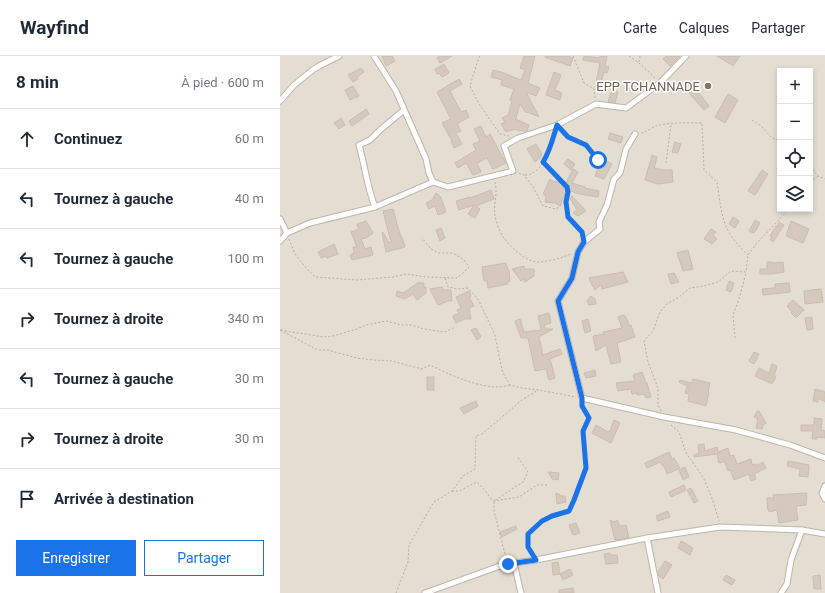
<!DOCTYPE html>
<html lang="fr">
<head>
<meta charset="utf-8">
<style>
	body { margin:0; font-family:Roboto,sans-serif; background:#f2f2f3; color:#1f2937 }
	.controls { position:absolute; right:12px; top:12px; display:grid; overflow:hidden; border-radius:0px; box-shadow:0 2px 6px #0003 }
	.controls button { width:36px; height:36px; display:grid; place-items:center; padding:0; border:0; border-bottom:1px solid #e0e1e3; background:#fff; color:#1f2937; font:20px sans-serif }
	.stop { position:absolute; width:12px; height:12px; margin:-9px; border:3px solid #1a73e8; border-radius:50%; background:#fff }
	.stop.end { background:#1a73e8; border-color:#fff; box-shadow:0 1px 4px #0008 }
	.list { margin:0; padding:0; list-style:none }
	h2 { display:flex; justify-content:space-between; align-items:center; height:52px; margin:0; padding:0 16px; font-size:17px }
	h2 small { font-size:13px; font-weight:400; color:#747a83 }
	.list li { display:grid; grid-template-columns:26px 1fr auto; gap:12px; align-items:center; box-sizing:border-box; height:60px; padding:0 16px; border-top:1px solid #e0e1e3 }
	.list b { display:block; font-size:15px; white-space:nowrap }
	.list em { font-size:13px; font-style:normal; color:#747a83 }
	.actions { display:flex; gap:8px; padding:12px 16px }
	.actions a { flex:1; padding:9px 0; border:1px solid #1a73e8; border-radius:0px; text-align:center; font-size:14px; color:#1a73e8 }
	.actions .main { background:#1a73e8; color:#fff }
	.icon { flex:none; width:22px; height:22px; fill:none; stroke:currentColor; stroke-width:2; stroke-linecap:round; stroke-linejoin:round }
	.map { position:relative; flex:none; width:545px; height:537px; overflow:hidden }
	header { display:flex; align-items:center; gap:24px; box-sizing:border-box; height:56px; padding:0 20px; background:#fff; border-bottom:1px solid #e0e1e3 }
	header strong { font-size:19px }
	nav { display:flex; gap:22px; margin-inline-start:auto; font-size:14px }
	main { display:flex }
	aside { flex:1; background:#fff }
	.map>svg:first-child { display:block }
</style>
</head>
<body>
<header>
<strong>Wayfind</strong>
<nav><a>Carte</a><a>Calques</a><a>Partager</a></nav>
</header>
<main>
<aside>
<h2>8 min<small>À pied · 600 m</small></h2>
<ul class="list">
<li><svg class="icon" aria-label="ahead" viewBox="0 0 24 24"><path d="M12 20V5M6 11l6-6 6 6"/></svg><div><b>Continuez</b></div><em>60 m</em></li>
<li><svg class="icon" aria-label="left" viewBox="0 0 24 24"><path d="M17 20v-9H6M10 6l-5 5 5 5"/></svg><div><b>Tournez à gauche</b></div><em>40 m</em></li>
<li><svg class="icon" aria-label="left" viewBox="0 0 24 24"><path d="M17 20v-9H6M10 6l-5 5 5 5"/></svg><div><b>Tournez à gauche</b></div><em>100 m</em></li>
<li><svg class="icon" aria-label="right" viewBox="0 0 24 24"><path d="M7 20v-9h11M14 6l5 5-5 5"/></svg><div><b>Tournez à droite</b></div><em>340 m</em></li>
<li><svg class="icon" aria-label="left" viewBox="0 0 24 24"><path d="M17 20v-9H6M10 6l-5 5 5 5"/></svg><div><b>Tournez à gauche</b></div><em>30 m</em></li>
<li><svg class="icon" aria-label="right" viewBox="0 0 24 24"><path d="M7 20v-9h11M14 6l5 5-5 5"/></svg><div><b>Tournez à droite</b></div><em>30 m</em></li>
<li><svg class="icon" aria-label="arrive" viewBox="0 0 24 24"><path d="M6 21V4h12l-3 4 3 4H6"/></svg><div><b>Arrivée à destination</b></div></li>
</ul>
<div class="actions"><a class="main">Enregistrer</a><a>Partager</a></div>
</aside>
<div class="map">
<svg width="545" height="537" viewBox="0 0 545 537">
	<rect width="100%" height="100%" fill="#f1ebe4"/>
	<path fill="#e4ddd2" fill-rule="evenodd" d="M0,0H545V537H0ZM500,15H530V153H500Z"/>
	<g fill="#d5c9bd" stroke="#ccbdad">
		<polygon points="102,0 112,0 115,5 106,10"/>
		<polygon points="160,0 172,0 160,7 157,2"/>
		<polygon points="244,0 255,0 248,27 260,32 256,40 246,36 259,61 247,56 246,57 240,48 236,62 235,63 249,69 247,75 245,75 241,74 240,75 235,73 231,75 230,74 226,76 221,68 225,66 222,62 228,59 232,45 230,44 234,33 221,29 222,24 211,21 213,14 221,16 241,24 245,14 240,12"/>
		<polygon points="265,0 288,0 293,2 290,10 265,1"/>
		<polygon points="304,0 320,2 320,0 327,0 325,10 329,11 327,17 324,16 321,27 316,26 320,7 303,4"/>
		<polygon points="386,0 400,0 390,10 383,3"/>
		<polygon points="437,0 460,0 453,10"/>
		<polygon points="164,8 169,17 162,21 159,17 157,18 155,13"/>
		<polygon points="81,12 84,16 77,21 78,23 73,26 68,19"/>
		<polygon points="274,16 281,19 275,34 282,37 280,44 266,39"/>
		<polygon points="179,23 182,28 170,35 181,56 186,54 189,61 177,68 181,75 176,77 182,88 174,92 171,85 172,85 162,67 171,63 157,36"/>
		<polygon points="73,30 79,40 70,44 65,34"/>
		<polygon points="415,32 429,50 424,54 409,37"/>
		<polygon points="332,34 338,36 335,47 328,46"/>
		<polygon points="448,38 458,44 445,67 435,61"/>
		<polygon points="86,53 89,58 72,70 69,65"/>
		<polygon points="61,62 65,69 59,73 54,67"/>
		<polygon points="201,70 206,81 210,78 226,107 213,113 207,102 197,107 201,116 193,119 186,107 178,112 175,107 196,94 193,88 200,85 194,73"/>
		<polygon points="330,77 343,81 341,87 328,83"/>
		<polygon points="395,86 401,88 398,97 392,96"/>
		<polygon points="256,88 262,98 260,102 255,106 247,93"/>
		<polygon points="372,99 377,101 374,112 383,114 392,114 393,126 378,128 365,124"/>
		<polygon points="288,103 295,108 291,114 284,108"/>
		<polygon points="323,103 332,108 324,123 315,120 317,114"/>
		<polygon points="293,113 298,116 292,127 305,131 305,132 319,135 318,141 299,138 285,133 287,134 280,150 275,147 265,146 266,140 263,138 270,123 274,126 275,125 282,128 284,131"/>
		<polygon points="482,114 488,118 475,139 468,135"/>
		<polygon points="211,134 214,143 196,150 200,153 195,162 188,158 194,149 179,154 176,145 190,141 190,142"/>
		<polygon points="156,137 161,141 161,142 166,156 158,159 155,150 149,153 146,147 152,144"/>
		<polygon points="292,140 306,155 298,160 293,157 297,154 290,142"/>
		<polygon points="113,153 117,168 121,181 122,181 125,191 106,196 102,177 103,176 109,187 111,186 103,155"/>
		<polygon points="453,161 459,165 455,172 449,168"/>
		<polygon points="475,164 480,167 474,177 469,175"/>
		<polygon points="86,165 93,177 86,182 81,183 85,193 91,191 93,199 72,204 70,199 74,197 73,191 77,191 71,176 79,173 77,168"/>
		<polygon points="511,165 529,173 523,187 506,180"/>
		<polygon points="499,166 504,169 493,186 490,184 492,181 490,180 496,170 497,171"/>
		<polygon points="161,172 165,182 160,185 156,174"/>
		<polygon points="431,173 436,176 433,179 437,183 432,188 424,183"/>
		<polygon points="54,188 58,198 47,202 46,200 41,202 38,196"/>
		<polygon points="408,194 413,213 403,215 397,197"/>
		<polygon points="487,206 492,206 492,207 503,206 504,216 492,218 480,218 480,213 487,213"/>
		<polygon points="226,207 228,214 229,214 230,225 227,226 228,228 208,232 207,225 204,225 202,211"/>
		<polygon points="244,210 245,213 254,213 254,220 245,226 244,223 241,225 232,213"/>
		<polygon points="343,216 348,226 322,233 321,229 315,234 312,229 309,222"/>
		<polygon points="394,217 399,226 391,228 388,218"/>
		<polygon points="449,225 454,227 451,236 446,234"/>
		<polygon points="139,226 140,227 144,227 144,231 146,231 146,237 137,244 133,238 125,243 116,240 117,235 123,237"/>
		<polygon points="509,227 510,236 483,239 482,233 495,232 495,228"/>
		<polygon points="162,231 163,234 171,234 172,245 168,245 158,249 150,233"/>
		<polygon points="541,233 543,246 525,248 524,235"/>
		<polygon points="189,235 191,240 189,241 194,250 189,252 191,263 185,263 176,267 173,261 174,259 179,258 177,254 181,252 176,241"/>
		<polygon points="311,240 315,243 316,248 309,249 307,245"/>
		<polygon points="513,244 524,254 516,262 511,257 512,256 507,250"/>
		<polygon points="269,257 271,267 264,269 266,273 273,273 259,281 263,299 280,293 282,298 270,303 275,322 269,324 266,313 255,315 248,282 241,282 235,265 240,263 244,276 261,274 258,260"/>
		<polygon points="344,259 347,263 349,269 351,269 355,281 337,287 341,306 331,308 326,289 316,295 313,280 324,278 323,276 342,272 338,261"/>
		<polygon points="532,261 533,273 527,274 525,262"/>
		<polygon points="308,263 311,275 305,277 302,265"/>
		<polygon points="196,272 201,281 197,284 191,274"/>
		<polygon points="474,296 479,298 474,308 469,305"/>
		<polygon points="492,308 497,310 494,320 496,321 492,328 475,320 479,312 489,317"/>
		<polygon points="315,314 316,320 306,322 304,317"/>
		<polygon points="362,316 366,327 367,327 371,341 366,342 364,338 357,339 357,337 352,338 351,333 338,335 336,327 355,325 353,319"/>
		<rect x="147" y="321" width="7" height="13"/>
		<polygon points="413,323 430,327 428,336 429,337 426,350 408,345 409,338 405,337 407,331 409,331 399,326 400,324 412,327"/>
		<polygon points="535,333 545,336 545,346 538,342 538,346 533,345"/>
		<polygon points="196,345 198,350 184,358 180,352"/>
		<polygon points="477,355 479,356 479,355 486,367 483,369 482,373 476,372 478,363 474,361"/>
		<polygon points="534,362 542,363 541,374 545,375 545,382 537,381 537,383 532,383 533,375 521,375 521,369 534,369"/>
		<polygon points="334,364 340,367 331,387 312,377 316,369 328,376 329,375 330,375"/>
		<polygon points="424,388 425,395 437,391 438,396 448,392 450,400 454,399 457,408 471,403 472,409 476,408 476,410 483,406 486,412 474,418 476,423 471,425 469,418 454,424 450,414 448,415 445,406 439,407 437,398 414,401 414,399 419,397 418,389"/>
		<polygon points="389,396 392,403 394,402 400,412 387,418 384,410 383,410 380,406 367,412 365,407"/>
		<polygon points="508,405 529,409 528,421 519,420 520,413 507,410"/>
		<polygon points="405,411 409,421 403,424 399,414"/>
		<polygon points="268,416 279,417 278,424 275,423 273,424"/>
		<polygon points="404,429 406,434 391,441 389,436"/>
		<polygon points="411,432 418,445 414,447 407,434"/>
		<polygon points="276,437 282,440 285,440 286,446 277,448"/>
		<polygon points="527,437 526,449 516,450 518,464 499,467 497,454 489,456 487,450 489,450 487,449 487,442 494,442 493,439"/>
		<polygon points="388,455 390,461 378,465 376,460"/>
		<polygon points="330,464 334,466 337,464 340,470 346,469 349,482 335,484"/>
		<polygon points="296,467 300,477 293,479 289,469"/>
		<polygon points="236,470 237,473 222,481 220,476"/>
		<polygon points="401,485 413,492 410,499 398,492"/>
		<polygon points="330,497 330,499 337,499 338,507 326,508 324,498"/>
		<polygon points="385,505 392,509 383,523 379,520 378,516"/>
		<polygon points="278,506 280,518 273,519 272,507"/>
		<polygon points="290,513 293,519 283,524 280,518"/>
		<polygon points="446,519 455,524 452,529 443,524"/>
		<polygon points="540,519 541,533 534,533 533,520"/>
		<polygon points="293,532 294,537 279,537 279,534"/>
	</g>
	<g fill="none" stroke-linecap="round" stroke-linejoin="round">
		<defs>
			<g id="minor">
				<polyline points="94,0 116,35 146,103 149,117 153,126"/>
				<polyline points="0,45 14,29 34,13 39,10 59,0"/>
				<polyline points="355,78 346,93 340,117 334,123 327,149 319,166 320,173 304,186 298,196 292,222 278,245 302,342 384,361 456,374 510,389 545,402"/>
				<path d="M95,151C87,131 85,110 79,89L90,84L100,74L124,54"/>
				<polyline points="0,163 7,177"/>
				<polyline points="0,185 7,177 30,167 95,151 153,126 168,131 233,115 224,90 238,82 277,69 316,48 346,52 380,27 406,0"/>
				<polyline points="545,430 542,437 545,443"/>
				<polyline points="367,482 378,537"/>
				<polyline points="234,507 241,537"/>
				<polyline points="145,537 217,511 234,507 256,504 367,482 440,471 522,474 545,478"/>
				<polyline points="501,537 507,528 511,504 522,474"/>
			</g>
		</defs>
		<use href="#minor" stroke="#beb5aa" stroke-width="7"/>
		<g stroke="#bcac99" stroke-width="1" stroke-dasharray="2 2" stroke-linecap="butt">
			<polyline points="200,0 198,4 190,30 199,48 220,78 229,80"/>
			<polyline points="293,0 304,27 314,33 315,42"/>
			<polyline points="349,0 359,7 375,22"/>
			<polyline points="359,6 360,0"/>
			<polyline points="472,64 481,70 492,82 500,85"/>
			<polyline points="281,73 288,81 306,89 318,104"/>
			<polyline points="275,76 268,98 263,106 287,131 288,135 286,146 288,161 302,176 303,180"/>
			<path d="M361,77C367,76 371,72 376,70C389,66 408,67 422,67L424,114L437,126C440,145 441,164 451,180C456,187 462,193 468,199"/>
			<polyline points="386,107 391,69"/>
			<polyline points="530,110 538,120 545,123"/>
			<polyline points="239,117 244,119 253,131 263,150 276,153 285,146"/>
			<path d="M245,119C253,119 259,113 263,107"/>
			<path d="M215,126C218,138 213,149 215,160C216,165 220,177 223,181C231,191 246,207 260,206C271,205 281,202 291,198"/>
			<polyline points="530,126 538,120"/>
			<polyline points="9,183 15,198 26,212 35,221 77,224 113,221 127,218 146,221 176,222 182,218 189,211 184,204 173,197 159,197 151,193 142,182"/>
			<polyline points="165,222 168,231 178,233 188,232 198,243 215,279 219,300 223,317 230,329 242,332 259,334 296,341"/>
			<path d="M0,274L38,294H48L77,302L93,304L112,305L142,313L150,309C171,319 193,330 217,331C221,331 226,330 230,329"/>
			<polyline points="1,274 11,276 26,278 43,281 53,280 77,273 86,269 106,265 121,269 132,269 144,273 165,276 175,271"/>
			<polyline points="455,282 453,259 459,243 466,217"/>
			<polyline points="381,355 378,349 378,332 368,306 364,285 373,275 380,256 387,248 399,241 410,232 424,230 438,226 451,215 466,216 468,199 476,188 509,153"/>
			<polyline points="391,369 399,376 406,397 423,421 432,442 439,465"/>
			<polyline points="172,435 180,435 181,434 197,426 208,438 210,442 214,445 239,441 257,429 267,429"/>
			<polyline points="252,498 248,491 248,478 262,465 272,460 289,455 294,444 306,412 303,375 309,362 302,349"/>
			<polyline points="226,502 214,455 214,445 243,426 248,416 237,400"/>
			<polyline points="116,537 128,506 129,489 154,446 172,435 183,420 195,413 196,380 202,378 242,344 258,334"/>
		</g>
		<use href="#minor" stroke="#fff" stroke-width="5"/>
	</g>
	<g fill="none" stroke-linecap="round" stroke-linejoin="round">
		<path stroke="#1a73e8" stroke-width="5" d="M228,508L256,504L248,491V478L262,465L272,460L289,455L294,444L306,412L303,375L309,362L302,350V342L278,245L292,222L298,196L304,186L302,176L288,161L286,146L288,136L287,131L263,106C270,95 273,82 277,69L288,81L306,89L318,104"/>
	</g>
	<circle fill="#8d6e63" stroke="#fff" stroke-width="1.5" cx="428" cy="30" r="4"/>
	<g text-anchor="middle" stroke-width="3" stroke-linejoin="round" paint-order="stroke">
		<g font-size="13" fill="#785e54" stroke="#fff" text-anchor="end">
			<text x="420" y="35">EPP TCHANNADE</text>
		</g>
	</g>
</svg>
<div class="controls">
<button>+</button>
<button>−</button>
<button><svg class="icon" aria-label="locate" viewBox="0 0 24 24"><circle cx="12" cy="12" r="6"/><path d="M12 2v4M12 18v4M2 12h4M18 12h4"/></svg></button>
<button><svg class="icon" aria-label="layers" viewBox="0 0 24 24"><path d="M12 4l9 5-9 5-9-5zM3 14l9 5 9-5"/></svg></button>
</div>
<div class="stop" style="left:318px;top:104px"></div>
<div class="stop end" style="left:228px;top:508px"></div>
</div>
</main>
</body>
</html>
